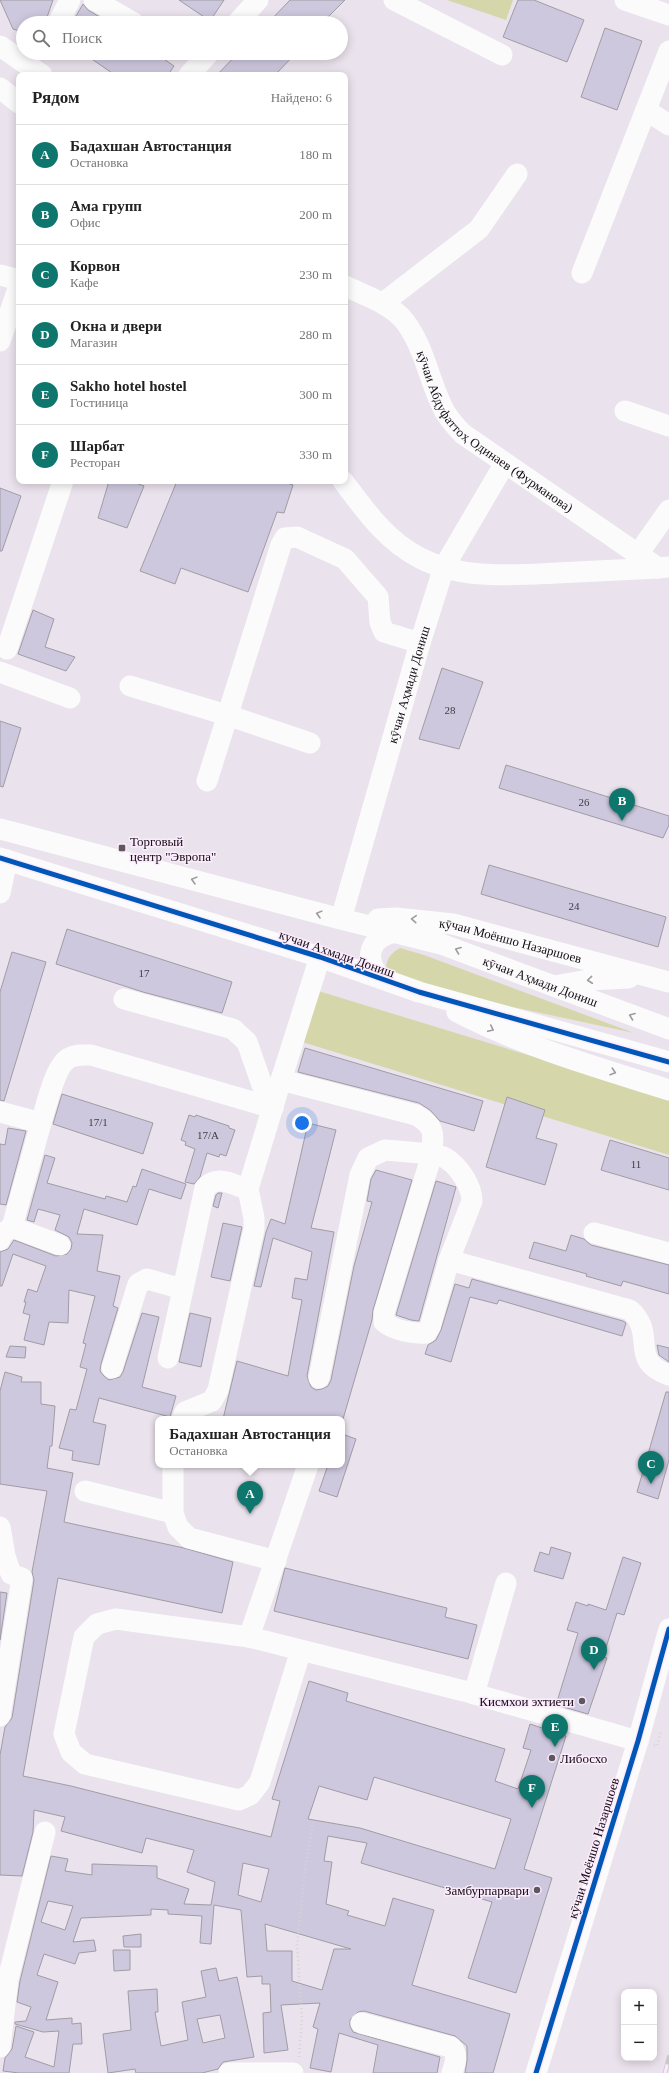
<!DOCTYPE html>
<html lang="ru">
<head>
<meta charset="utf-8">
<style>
	body { margin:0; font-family:Georgia,serif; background:#f6f6f6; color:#222 }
	.controls { position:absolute; right:12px; bottom:12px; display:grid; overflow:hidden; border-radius:8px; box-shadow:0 2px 10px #0003 }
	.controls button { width:36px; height:36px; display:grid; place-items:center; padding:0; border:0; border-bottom:1px solid #e0e0e0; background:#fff; color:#222; font:20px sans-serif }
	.you { position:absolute; left:302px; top:1123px; width:14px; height:14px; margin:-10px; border:3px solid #fff; border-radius:50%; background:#1a73e8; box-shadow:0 0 0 6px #1a73e833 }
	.badge { display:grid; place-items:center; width:26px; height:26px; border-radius:50%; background:#0f766e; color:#fff; font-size:13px; font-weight:700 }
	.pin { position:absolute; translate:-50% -33px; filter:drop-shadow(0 1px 2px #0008) }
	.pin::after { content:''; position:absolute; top:21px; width:14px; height:12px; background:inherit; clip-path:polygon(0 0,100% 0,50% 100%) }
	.popup { position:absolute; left:155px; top:1416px; width:190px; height:52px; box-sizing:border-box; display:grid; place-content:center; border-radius:8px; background:#fff; filter:drop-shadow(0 1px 3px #0005); font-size:13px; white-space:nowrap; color:#767676 }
	.popup b { font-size:15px; color:#222 }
	.popup::after { content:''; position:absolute; left:50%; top:100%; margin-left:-8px; border:8px solid transparent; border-top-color:#fff }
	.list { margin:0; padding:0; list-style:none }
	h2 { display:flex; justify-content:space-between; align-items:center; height:52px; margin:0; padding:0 16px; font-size:17px }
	h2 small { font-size:13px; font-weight:400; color:#767676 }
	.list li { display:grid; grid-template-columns:26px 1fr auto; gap:12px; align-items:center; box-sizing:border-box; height:60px; padding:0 16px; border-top:1px solid #e0e0e0 }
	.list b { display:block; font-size:15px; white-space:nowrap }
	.list p { margin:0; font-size:13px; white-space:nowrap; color:#767676 }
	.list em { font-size:13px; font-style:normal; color:#767676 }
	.icon { flex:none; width:22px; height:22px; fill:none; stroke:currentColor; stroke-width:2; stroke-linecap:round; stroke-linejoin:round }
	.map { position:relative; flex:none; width:669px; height:2073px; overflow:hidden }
	.search { position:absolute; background:#fff; box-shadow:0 2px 10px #0003; left:16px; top:16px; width:332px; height:44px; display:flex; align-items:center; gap:10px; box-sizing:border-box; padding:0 14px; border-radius:22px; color:#767676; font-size:15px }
	.panel { position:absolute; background:#fff; box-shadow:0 2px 10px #0003; left:16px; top:72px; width:332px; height:412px; border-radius:8px }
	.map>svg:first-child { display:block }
</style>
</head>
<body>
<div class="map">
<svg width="669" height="2073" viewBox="0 0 669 2073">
	<rect width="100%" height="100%" fill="#eae2ec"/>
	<g fill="#d5d7ab">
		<polygon points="447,0 513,0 506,20"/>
		<path d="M400,948L424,955L634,1033L415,986L393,979L386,968C387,958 391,953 400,948Z"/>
		<polygon points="315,990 669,1098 669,1155 299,1041"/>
	</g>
	<g fill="#cec8de" stroke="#a09ca4" fill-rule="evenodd">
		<polygon points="0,0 53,0 45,23 23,23 23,32 13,29"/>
		<polygon points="179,0 224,0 210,21"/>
		<polygon points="290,0 345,0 322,23 268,23"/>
		<polygon points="518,0 534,0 584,20 567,62 503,37"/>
		<polygon points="83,4 88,10 110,23 72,23"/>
		<polygon points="605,28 642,41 617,110 581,97"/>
		<polygon points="83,53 155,53 174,66 168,75 115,75"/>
		<polygon points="238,53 296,53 275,75 217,75"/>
		<polygon points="109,481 130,481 144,486 127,528 98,518"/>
		<polygon points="177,481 281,481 293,485 284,513 277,512 248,592 181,568 175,584 140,571"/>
		<polygon points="0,488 21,496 2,551 0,551"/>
		<polygon points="33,610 54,619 45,647 75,657 66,671 18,654"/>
		<polygon points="442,668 483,682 459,749 419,739"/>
		<polygon points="0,721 21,728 3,787 0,786"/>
		<polygon points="506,765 669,816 669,825 663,838 499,788"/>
		<polygon points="489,865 666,917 658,947 481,894"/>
		<polygon points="67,929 232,982 222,1013 143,992 56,964"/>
		<polygon points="12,952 46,962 4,1101 0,1100 0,992"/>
		<polygon points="305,1048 483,1101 474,1131 440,1121 430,1110 419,1103 298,1072"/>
		<polygon points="62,1094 153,1123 143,1154 53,1124"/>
		<polygon points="507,1097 545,1110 536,1138 557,1144 545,1185 486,1167"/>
		<polygon points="189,1115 195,1117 196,1115 229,1126 229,1128 235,1130 226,1156 220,1154 219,1157 207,1153 200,1177 194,1184 185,1182 195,1149 185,1145 186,1142 181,1140"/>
		<polygon points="308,1123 336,1130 311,1228 334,1232 307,1376 311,1387 316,1390 322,1389 328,1386 331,1380 354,1266 372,1202 367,1201 371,1179 376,1170 412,1180 373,1310 372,1320 343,1419 223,1419 237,1361 288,1376 302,1300 292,1298 295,1278 307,1280 312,1252 273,1238 261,1287 254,1286 266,1232 271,1219 285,1224"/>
		<polygon points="8,1128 26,1131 6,1205 0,1204 0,1144 5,1145"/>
		<polygon points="610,1140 669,1158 669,1190 601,1170"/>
		<polygon points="45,1155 55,1158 47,1183 105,1199 106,1196 127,1202 133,1186 136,1187 142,1169 186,1184 181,1199 149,1189 137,1225 84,1209 77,1234 103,1235 97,1271 120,1276 113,1306 118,1308 101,1364 100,1371 104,1376 109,1380 120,1377 123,1372 142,1313 159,1317 142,1387 176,1396 170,1417 99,1398 93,1422 106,1425 99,1465 72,1460 73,1451 59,1448 70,1409 76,1410 87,1369 80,1367 86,1344 83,1343 95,1296 69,1290 68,1323 49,1322 44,1345 24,1340 30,1315 23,1313 26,1302 24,1302 28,1289 37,1292 46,1266 13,1254 2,1286 0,1286 0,1252 8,1249 14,1240 56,1256 67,1254 71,1249 72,1243 69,1237 55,1230 60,1215 38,1209 34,1222 27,1220"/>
		<polygon points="436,1181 456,1187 419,1321 411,1320 396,1315"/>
		<polygon points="218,1193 222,1193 218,1208 213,1206 216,1195"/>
		<polygon points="223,1223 242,1227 230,1281 211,1277"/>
		<polygon points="571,1235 584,1239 591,1245 669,1265 669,1294 623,1281 621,1286 586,1276 587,1274 529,1258 534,1242 566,1251"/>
		<polygon points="472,1279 623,1321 626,1323 622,1336 499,1300 497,1304 470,1297 451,1362 425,1354 428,1345 436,1340 441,1330 455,1284 469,1288"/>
		<polygon points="190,1313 211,1318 201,1367 179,1362"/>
		<polygon points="657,1345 669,1348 669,1362 659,1355"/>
		<polygon points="10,1346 26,1347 25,1358 6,1357"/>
		<path d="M5,1372L22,1377L21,1382H41V1404L55,1406L52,1446H50L47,1468L73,1473L64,1522L184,1548L233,1562L222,1613L58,1578L23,1776L71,1786L271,1837L280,1801L272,1799L309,1681L348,1693L346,1701L505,1749L495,1781L518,1789L531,1750L523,1748L530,1724L566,1736L524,1869L552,1878L516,1993L468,1978L492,1902L361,1863L367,1843L328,1836L324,1861L332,1862L326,1904L349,1911L347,1915L385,1926L393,1898L434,1910L412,1985L510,2014L493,2073H465L467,2061V2046L455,2036L364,2011L358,2012L350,2020V2026L353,2032L440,2057L437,2073H373L378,2045L339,2033L331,2072L310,2068L318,2029L313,2027L320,2003L281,2005L288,2050L264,2053L263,2013L271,2012L270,1984H262V1976L247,1977L241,1910L214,1905L211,1944L200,1943L202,1916L168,1914V1910L151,1909V1915L81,1918L73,1942L94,1940L96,1951L79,1953L75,1964L44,1954L37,1975L58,1982L46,2020L72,2018V2024L81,2023L82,2044H73L69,2073H19L3,2071L5,2058L12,2049L16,2026L34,2032L25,2057L54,2067L59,2031L43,2032L15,2024V2022L26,2021L31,2007L17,2002L20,1981L51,1856L68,1859L65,1871L92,1875V1864L157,1866V1878L189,1889L184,1904L211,1905L215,1882L187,1872L194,1850L146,1838L142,1853L61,1831L65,1817L34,1810L33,1832L22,1876L0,1875V1755L5,1727L12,1718L34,1580L32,1572L47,1491L0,1484V1391ZM374,1777L511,1819L495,1869L360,1828L308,1819L319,1786L367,1800ZM243,1863L269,1869L261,1902L238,1895ZM48,1901L73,1906L65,1930L41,1922ZM265,1924L351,1949H334L322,1990L292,1981V1951H267Z"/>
		<polygon points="666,1392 669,1392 669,1460 658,1499 637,1492"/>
		<polygon points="342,1434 356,1439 337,1497 319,1491 328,1465 342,1465"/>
		<polygon points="551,1547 571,1553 563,1579 534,1571 540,1552 549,1555"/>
		<polygon points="623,1557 641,1563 624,1615 617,1613 603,1657 607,1658 588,1714 556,1705 578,1633 567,1630 576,1602 588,1606 588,1604 606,1610"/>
		<polygon points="285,1568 447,1608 445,1617 477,1625 468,1659 274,1611"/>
		<polygon points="0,1592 7,1593 0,1640"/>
		<polygon points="141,1934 141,1947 124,1947 123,1936"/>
		<polygon points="113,1950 130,1950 130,1970 114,1971"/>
		<path d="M216,1968L219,1981L237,1977L254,2057L223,2062L218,2069L202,2073H136L135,2069L108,2073L103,2034L131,2030L128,1991L157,1989L158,2012H155L161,2046L188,2040L182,2002L206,1997L201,1971ZM220,2015L225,2038L203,2043L197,2019Z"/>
	</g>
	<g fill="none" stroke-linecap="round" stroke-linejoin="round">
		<g stroke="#d6d4d6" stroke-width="2.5" stroke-dasharray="1 3" stroke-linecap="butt">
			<polyline points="654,1745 657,1746 661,1731"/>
			<polyline points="299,2057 302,2018 297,1945 305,1870 313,1822"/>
		</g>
		<g stroke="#fcfbfc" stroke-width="21">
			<polyline points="94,0 134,23"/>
			<polyline points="394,0 502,55"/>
			<polyline points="625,0 669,15"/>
			<polyline points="58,23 70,0"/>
			<polyline points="237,23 258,0"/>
			<polyline points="0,46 42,75"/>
			<polyline points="189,75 209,53"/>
			<polyline points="0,88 19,103"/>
			<polyline points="646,110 669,125"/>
			<polyline points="582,273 669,51"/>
			<polyline points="0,275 19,280"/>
			<path id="s1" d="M345,286C364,295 386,302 401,317C424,342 429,383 445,412C450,420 456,427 463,434L658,568L669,567"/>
			<polyline points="383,303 479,229 517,174"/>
			<polyline points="0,341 19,286"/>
			<polyline points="625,411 669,426"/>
			<path d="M343,481C365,510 386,541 420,558C462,580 512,575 557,573C591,571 624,570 658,568"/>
			<polyline points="638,554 669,510"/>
			<polyline points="7,649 63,481"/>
			<polyline points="0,672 70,698"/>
			<polyline points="130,686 227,715 310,743"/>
			<polyline points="207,781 281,545 285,538 297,537 345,559 378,597 380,622 384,632 420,643"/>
			<path id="s2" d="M0,829L341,919L441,944L669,1029"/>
			<polyline points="0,858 320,957 419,992 669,1062"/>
			<polyline points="0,893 7,860"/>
			<path id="s3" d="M341,919L420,643L444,567L505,463"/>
			<path id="s4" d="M378,919L396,918L453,924L669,982"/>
			<path d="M320,957L281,1080L416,1115C436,1127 433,1133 432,1154C436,1155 443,1156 447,1159C459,1167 472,1186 472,1201L449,1260L630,1310C658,1335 627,1360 669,1375"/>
			<path d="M382,979C362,959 369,937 396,932"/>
			<polyline points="554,986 588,980 629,978"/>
			<polyline points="124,999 233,1029 247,1042 262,1085 273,1108"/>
			<path d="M457,1012C525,1047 596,1067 669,1090"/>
			<polyline points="0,1112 41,1123 12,1227"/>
			<path d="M41,1123C46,1107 55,1065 69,1058C76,1054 83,1055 91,1055L273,1108"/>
			<polyline points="594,1233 669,1253"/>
			<polyline points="0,1240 2,1234 12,1227 60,1245"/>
			<path d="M168,1358L205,1188C218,1174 232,1185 248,1189"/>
			<polyline points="112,1368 138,1284 147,1279 182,1289"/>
			<path d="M319,1378L360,1175L368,1158L385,1150L432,1154L384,1313V1322C393,1330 413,1334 426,1333L430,1327L449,1260"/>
			<polyline points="182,1419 185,1412 212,1401 218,1390 254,1229 254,1218 248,1189 281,1080"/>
			<polyline points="173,1465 173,1513 178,1527 189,1538 276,1561"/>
			<polyline points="85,1491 173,1513"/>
			<polyline points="0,1527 5,1556 11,1574 22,1578 0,1716"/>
			<polyline points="249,1637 308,1465"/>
			<polyline points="301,1650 260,1782 250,1795 239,1800 85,1764 71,1752 64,1734 84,1637 97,1624 116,1619 249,1637 464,1691 638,1741"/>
			<polyline points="474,1694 506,1583"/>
			<path d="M361,2023L451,2047C459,2055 455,2063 452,2073"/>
			<polyline points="0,2047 8,1979 45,1832"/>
			<polyline points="229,2073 293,2073"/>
			<polyline points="536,2073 638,1741 669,1629"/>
		</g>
		<defs>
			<polyline id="rail" points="665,2073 669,2057"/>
		</defs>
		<use href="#rail" stroke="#cac7ca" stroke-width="4.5"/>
		<use href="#rail" stroke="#fcebfd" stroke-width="3" stroke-dasharray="9" stroke-linecap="butt"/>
		<defs>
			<g id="cycleway">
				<polyline points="0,858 320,957 419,992 669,1062"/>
				<polyline points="536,2073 638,1741 669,1629"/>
			</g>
		</defs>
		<use href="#cycleway" stroke="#fcebfd" stroke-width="8"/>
		<use href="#cycleway" stroke="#0057b8" stroke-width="5"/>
	</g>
	<defs><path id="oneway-chevron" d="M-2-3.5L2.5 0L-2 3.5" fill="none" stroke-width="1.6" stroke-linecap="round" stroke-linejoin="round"/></defs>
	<g stroke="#9e9b9e">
		<use href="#oneway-chevron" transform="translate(194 880) rotate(-165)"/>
		<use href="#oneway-chevron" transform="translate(319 914) rotate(-165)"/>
		<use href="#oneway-chevron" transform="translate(414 919) rotate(-176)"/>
		<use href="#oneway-chevron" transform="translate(458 950) rotate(-159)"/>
		<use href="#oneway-chevron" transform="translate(590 980) rotate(174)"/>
		<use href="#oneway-chevron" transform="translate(632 1016) rotate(-159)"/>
		<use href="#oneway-chevron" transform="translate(491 1029) rotate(25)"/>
		<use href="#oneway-chevron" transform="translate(613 1072) rotate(18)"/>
	</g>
	<g fill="#5e575e" stroke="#fcebfd" stroke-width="1.5">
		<rect x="118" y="844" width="8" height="8" rx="2"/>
		<circle cx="582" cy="1701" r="4"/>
		<circle cx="552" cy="1758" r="4"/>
		<circle cx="537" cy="1890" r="4"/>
	</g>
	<g text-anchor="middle" stroke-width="3" stroke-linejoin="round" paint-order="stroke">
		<g font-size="11" fill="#413b45">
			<text x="450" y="714">28</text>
			<text x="584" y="806">26</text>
			<text x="574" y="910">24</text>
			<text x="144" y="977">17</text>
			<text x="98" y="1126">17/1</text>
			<text x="208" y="1139">17/A</text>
			<text x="636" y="1168">11</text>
		</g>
		<g font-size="13" fill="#120c12" stroke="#fcebfd">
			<text dy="5" stroke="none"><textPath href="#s1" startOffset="217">кӯчаи Абдуфаттоҳ Одинаев (Фурманова)</textPath></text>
			<text dy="5" stroke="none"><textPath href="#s3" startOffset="244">кӯчаи Аҳмади Дониш</textPath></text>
			<text dy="5" stroke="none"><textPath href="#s4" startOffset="135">кӯчаи Моёншо Назаршоев</textPath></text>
			<text transform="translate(337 953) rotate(19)" y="5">кучаи Ахмади Дониш</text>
			<text dy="5" stroke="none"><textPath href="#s2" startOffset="562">кӯчаи Аҳмади Дониш</textPath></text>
			<text transform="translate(593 1848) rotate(-73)" y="5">кӯчаи Моёншо Назаршоев</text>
		</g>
		<g font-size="13" fill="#120c12" stroke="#fcebfd" text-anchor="start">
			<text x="130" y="846">Торговый<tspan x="130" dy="15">центр "Эвропа"</tspan></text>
			<text x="574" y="1706" text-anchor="end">Кисмхои эхтиети</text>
			<text x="560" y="1763">Либосхо</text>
			<text x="529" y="1895" text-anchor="end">Замбурпарвари</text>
		</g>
	</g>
</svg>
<div class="controls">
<button>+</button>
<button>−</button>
</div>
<div class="you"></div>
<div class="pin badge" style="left:250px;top:1514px">A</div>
<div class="popup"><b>Бадахшан Автостанция</b>Остановка</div>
<div class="pin badge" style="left:622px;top:821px">B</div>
<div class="pin badge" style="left:651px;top:1484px">C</div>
<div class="pin badge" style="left:594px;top:1670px">D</div>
<div class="pin badge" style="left:555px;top:1747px">E</div>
<div class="pin badge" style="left:532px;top:1808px">F</div>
<div class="search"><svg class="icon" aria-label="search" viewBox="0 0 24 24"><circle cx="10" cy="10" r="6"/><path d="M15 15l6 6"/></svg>Поиск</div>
<section class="panel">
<h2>Рядом<small>Найдено: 6</small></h2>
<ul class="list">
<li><span class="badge">A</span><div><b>Бадахшан Автостанция</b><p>Остановка</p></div><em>180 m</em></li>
<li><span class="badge">B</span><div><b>Ама групп</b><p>Офис</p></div><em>200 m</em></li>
<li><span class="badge">C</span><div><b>Корвон</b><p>Кафе</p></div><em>230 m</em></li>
<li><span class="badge">D</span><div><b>Окна и двери</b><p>Магазин</p></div><em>280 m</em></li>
<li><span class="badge">E</span><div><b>Sakho hotel hostel</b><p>Гостиница</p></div><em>300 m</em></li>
<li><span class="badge">F</span><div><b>Шарбат</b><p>Ресторан</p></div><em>330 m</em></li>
</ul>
</section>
</div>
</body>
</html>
